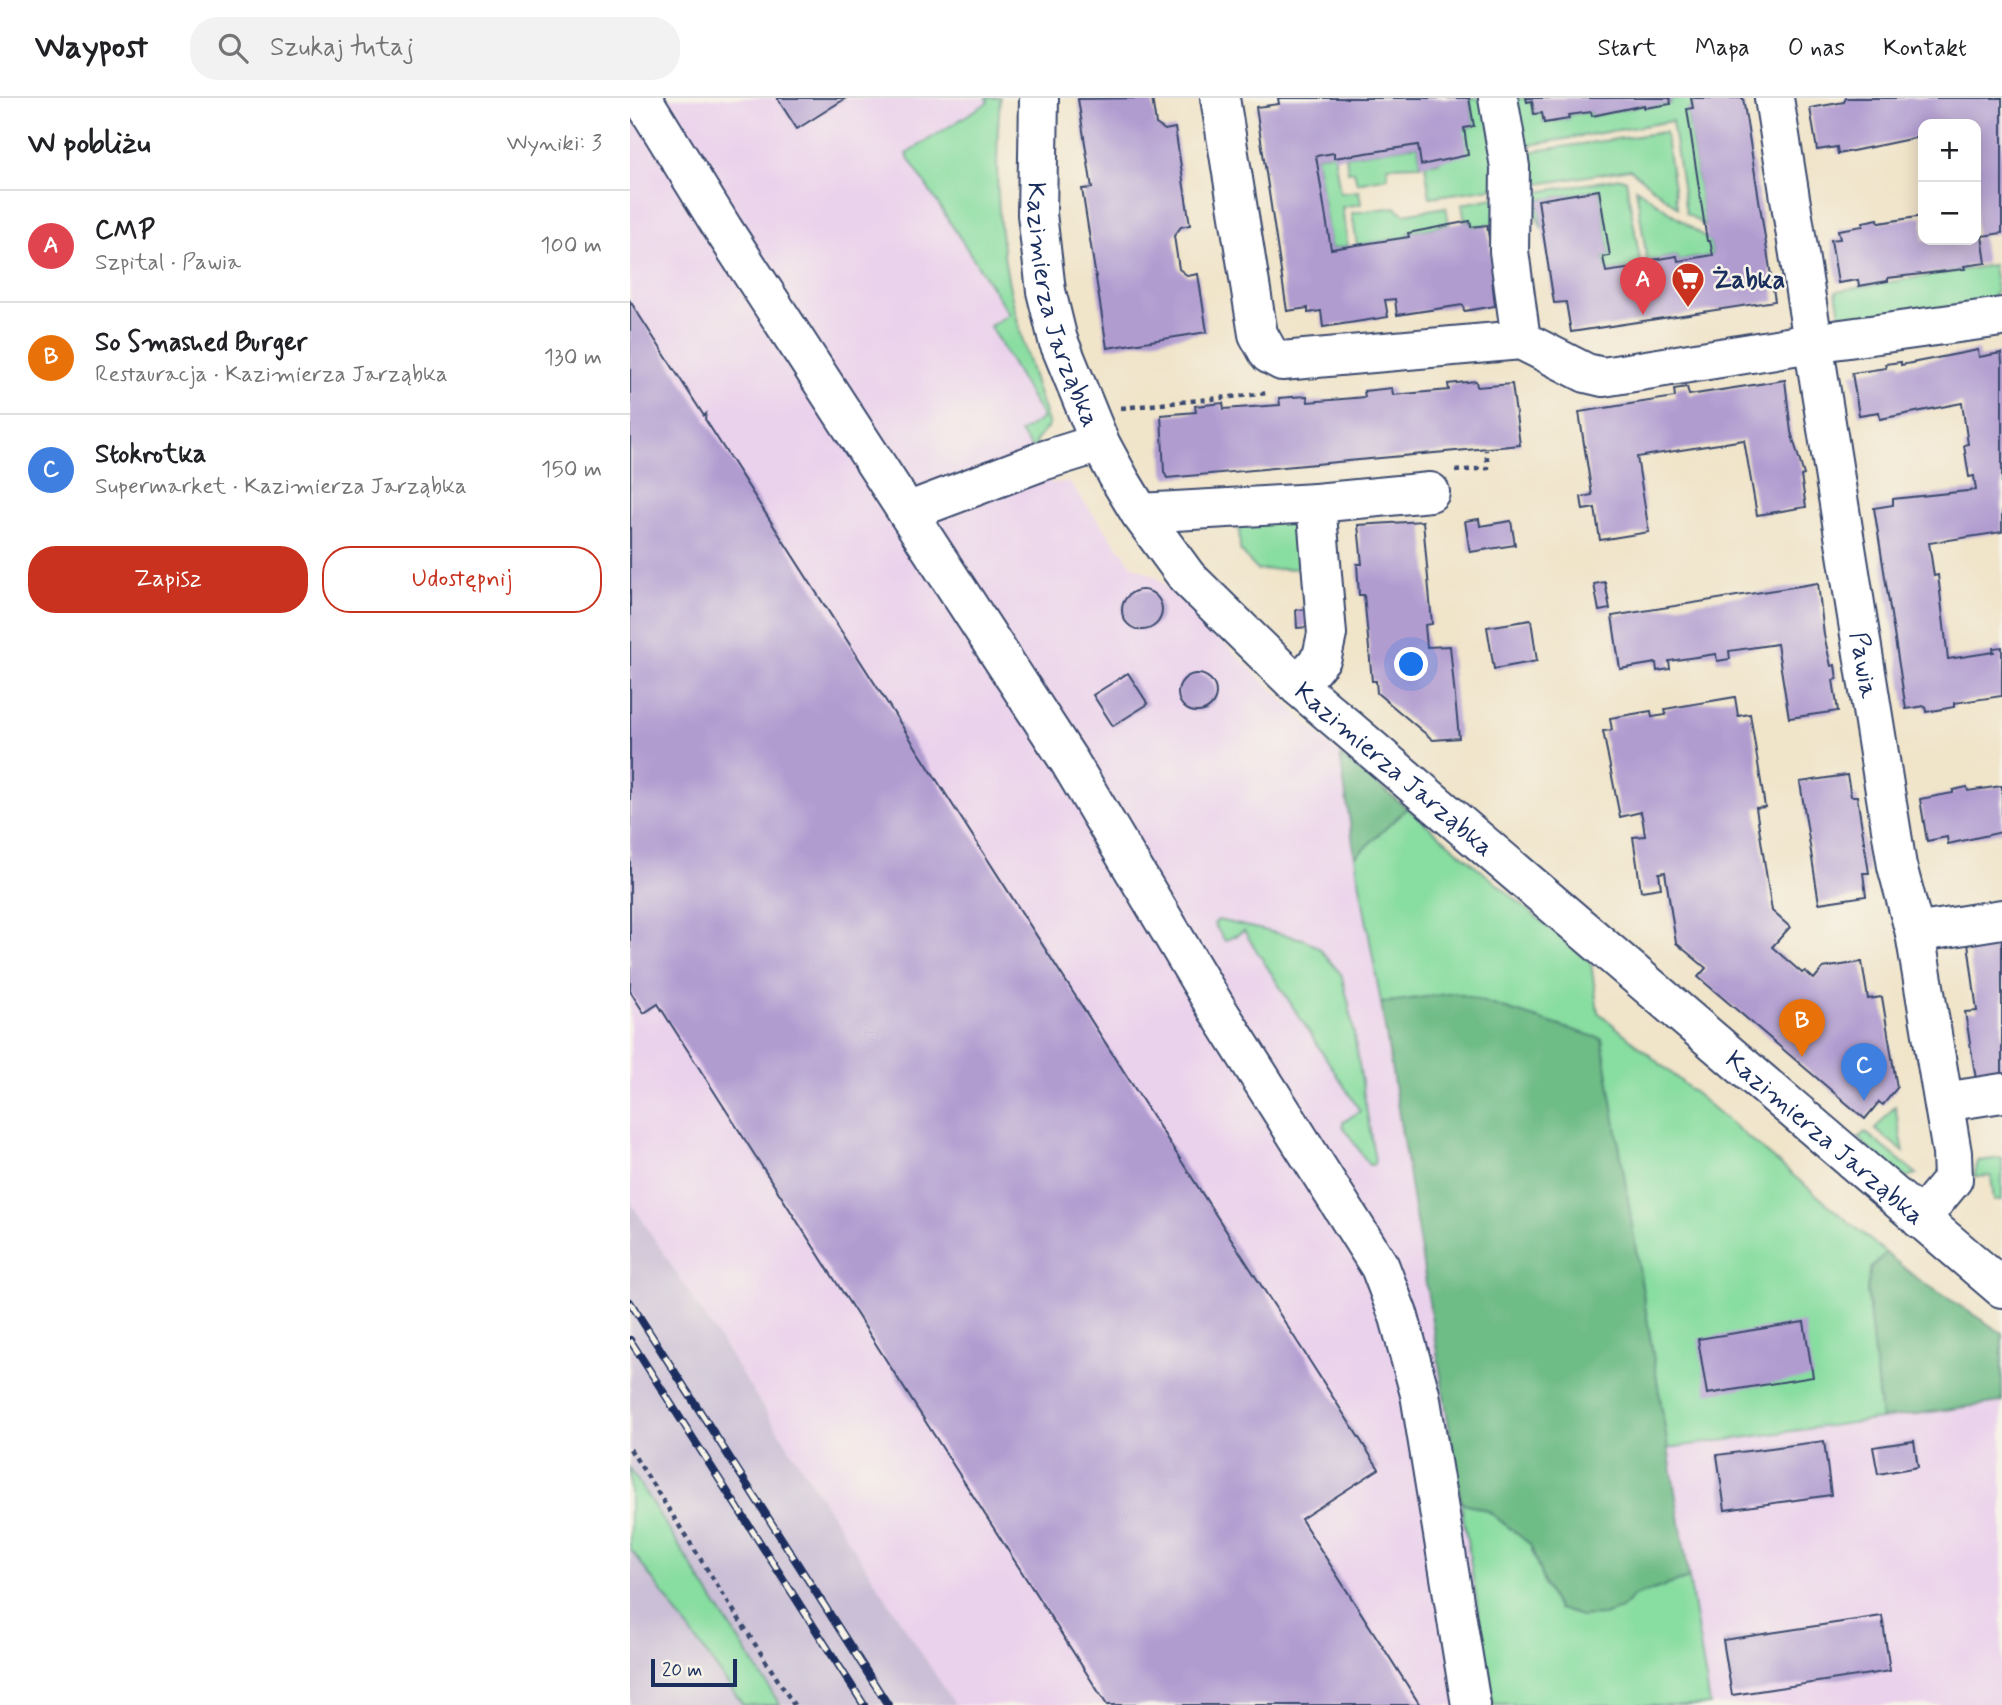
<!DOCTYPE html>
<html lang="pl">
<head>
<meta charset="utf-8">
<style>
	body { margin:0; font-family:Mynerve,sans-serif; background:#f2f2f2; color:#202124 }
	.controls { position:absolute; right:21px; top:21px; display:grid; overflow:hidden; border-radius:14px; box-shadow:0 4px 18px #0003 }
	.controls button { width:63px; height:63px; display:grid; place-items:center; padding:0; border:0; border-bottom:2px solid #e0e0e0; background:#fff; color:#202124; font:35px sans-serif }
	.scale { position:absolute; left:21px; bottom:18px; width:86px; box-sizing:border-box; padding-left:7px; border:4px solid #1b2f5e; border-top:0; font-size:19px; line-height:24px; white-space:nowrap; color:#1b2f5e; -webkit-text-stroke:5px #f7f3e8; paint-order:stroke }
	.you { position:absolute; left:782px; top:567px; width:24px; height:24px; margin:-18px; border:5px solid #fff; border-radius:50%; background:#1a73e8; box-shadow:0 0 0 10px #1a73e833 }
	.badge { display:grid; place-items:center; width:46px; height:46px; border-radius:50%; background:#c8321e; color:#fff; font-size:23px; font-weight:700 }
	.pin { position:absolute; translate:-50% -58px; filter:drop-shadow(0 2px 4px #0008) }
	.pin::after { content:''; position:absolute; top:37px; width:24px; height:21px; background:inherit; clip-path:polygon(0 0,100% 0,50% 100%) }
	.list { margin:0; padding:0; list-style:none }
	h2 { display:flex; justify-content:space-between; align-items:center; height:91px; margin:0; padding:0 28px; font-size:30px }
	h2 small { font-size:23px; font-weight:400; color:#757577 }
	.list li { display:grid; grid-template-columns:46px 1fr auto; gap:21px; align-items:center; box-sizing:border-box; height:112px; padding:0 28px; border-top:2px solid #e0e0e0 }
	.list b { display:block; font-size:26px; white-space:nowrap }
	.list p { margin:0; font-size:23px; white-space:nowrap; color:#757577 }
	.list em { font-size:23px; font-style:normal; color:#757577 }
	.actions { display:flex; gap:14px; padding:21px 28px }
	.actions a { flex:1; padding:16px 0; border:2px solid #c8321e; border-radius:28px; text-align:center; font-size:24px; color:#c8321e }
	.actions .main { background:#c8321e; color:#fff }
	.icon { flex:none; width:38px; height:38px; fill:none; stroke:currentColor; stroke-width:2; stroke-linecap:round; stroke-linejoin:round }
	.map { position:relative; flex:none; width:1372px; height:1607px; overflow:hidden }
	header { display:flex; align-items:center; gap:42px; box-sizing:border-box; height:98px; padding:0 35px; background:#fff; border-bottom:2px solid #e0e0e0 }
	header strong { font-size:33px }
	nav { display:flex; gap:38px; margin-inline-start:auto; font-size:24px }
	.search { width:490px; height:63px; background:#f2f2f2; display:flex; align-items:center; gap:18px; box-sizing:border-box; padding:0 24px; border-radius:28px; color:#757577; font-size:26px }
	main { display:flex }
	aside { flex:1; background:#fff }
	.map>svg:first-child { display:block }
</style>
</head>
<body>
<header>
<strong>Waypost</strong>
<div class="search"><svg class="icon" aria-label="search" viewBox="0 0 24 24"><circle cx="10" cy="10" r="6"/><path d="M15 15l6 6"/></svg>Szukaj tutaj</div>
<nav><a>Start</a><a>Mapa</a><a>O nas</a><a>Kontakt</a></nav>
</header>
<main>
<aside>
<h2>W pobliżu<small>Wyniki: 3</small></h2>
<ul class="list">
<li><span class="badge" style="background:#e0444e">A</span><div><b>CMP</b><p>Szpital · Pawia</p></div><em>100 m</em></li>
<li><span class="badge" style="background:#e8710a">B</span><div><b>So Smashed Burger</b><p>Restauracja · Kazimierza Jarząbka</p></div><em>130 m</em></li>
<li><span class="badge" style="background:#3f7fe0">C</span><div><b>Stokrotka</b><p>Supermarket · Kazimierza Jarząbka</p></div><em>150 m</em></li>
</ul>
<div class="actions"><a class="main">Zapisz</a><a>Udostępnij</a></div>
</aside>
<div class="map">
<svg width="1372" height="1607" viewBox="0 0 1372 1607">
	<rect width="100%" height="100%" fill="#f7f3e8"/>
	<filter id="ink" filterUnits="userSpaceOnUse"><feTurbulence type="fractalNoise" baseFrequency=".0143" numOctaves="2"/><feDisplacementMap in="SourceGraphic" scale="14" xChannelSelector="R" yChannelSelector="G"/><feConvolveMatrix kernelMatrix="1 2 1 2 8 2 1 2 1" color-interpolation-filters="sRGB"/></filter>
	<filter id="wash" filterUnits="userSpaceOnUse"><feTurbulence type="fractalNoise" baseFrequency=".00686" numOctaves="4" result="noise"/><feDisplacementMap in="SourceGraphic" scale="28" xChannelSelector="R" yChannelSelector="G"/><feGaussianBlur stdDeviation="1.57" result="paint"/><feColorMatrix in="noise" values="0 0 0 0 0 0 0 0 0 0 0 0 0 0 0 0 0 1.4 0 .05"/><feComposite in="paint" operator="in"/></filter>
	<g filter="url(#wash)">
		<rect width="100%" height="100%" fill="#f0e4c9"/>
		<g fill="#ead1ec">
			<polygon points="0,0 370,0 365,62 368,123 377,187 389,239 419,327 406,344 420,385 439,384 503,468 525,478 710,657 863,1607 325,1607 0,1103"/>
			<polygon points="1372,1304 1372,1607 1080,1607 1038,1350"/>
		</g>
		<polygon fill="#cabfd6" points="0,1103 325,1607 0,1607"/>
		<g fill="#88dda0" stroke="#52867f" stroke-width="2">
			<path d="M356,0H370C359,125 379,210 419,327L406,343L407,348L402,350L390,335L413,320L360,228L379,216L276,56L358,4Z"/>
			<polygon points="839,0 856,0 870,89 800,99 795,66 809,64 834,30 844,28"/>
			<polygon points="880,0 896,0 897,4 902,3 904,16 912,15 914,25 939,21 938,17 961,14 962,18 1014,7 1015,10 1041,6 1040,1 1061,0 1063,10 1057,11 1075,128 1056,115 1042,23 888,49"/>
			<polygon points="1035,34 1047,109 1000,71 896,88 890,55"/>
			<polygon points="788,47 791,67 757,68 758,79 727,85 724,73 718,74 716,58"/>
			<polygon points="704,55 710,95 729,93 731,106 712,109 718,148 701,151 686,58"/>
			<polygon points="991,80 996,82 1011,168 976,174 973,159 980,158 969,92 908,102 912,131 896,96"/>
			<polygon points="1006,90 1080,143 1083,157 1048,163 1047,158 1017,163"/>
			<polygon points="869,99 867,125 841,129 840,123 835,124 832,106"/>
			<polygon points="765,109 774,116 816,109 819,126 778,135 779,139 727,147 722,115"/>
			<polygon points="1363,167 1367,192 1361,202 1212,228 1206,193"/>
			<polygon points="660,424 669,431 674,470 627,472 610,452 609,426"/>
			<polygon points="777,710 961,865 968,914 1256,1155 1241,1169 1237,1191 1251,1321 1038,1350 972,942 825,895 751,905 725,759"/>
			<polygon points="588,822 673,841 689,850 711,876 719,906 745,1063 743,1067 739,1067 713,1028 713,1024 730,1013 614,833 595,843 584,826"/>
			<polygon points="1265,1008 1274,1054 1245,1031"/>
			<polygon points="1235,1034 1287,1076 1276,1079 1268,1077 1228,1040"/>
			<polygon points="1372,1060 1372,1102 1364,1103 1361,1078 1344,1079 1348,1063"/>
			<polygon points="0,1371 150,1607 113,1607 0,1450"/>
			<polygon points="831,1404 858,1413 900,1446 915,1489 991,1511 1004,1498 1059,1480 1080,1607 863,1607"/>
		</g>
		<g fill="#6ebc86" stroke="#447672" stroke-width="2">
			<polygon points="710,657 777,710 725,759"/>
			<polygon points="825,895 972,941 1059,1480 1004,1498 991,1511 973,1517 951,1518 928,1511 915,1488 900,1446 858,1413 831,1404 751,905"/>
			<polygon points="1256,1155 1285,1179 1372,1235 1372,1304 1251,1321 1237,1191 1241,1169"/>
		</g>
		<g id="blocks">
			<g fill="#b19cd0">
				<polygon points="147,0 216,0 167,31"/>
				<polygon points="522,0 526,26 535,32 545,30 560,127 551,129 544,138 549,171 558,178 568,176 577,234 477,250 452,91 462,90 448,1"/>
				<polygon points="648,0 839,0 844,28 834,30 838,57 791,67 788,47 704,60 704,55 686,58 701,151 779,139 778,135 840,123 841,129 857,127 865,180 862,181 865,208 834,213 833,207 767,217 765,201 755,202 758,219 693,229 691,213 678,215 678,210 657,213 626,9 649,6"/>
				<polygon points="896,0 1040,0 1041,6 1014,10 1014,7 962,18 961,14 938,17 939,21 914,25 912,15 904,16 902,3 897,4"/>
				<polygon points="1061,0 1113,0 1145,203 941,234 936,204 924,205 908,102 969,92 980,158 973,159 976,174 1011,169 1010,164 1017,163 1047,158 1048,163 1083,157 1080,143 1077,143 1057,11 1063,10"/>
				<polygon points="1216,0 1372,0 1372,135 1352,138 1356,165 1334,168 1335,171 1258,180 1258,183 1229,188 1228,182 1208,185 1201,142 1210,141 1208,132 1233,128 1233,124 1248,121 1249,125 1293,118 1293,142 1346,142 1346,26 1293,26 1293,48 1290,39 1208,56 1207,49 1187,52 1180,10 1214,4"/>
				<polygon points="0,203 74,318 76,316 75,321 749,1371 671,1421 790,1607 477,1607 28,906 14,915 0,893"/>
				<polygon points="1348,252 1349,259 1371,255 1372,264 1372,434 1299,445 1304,478 1308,477 1318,561 1364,554 1363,550 1372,549 1372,598 1324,605 1324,609 1296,614 1295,608 1276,611 1244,410 1263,407 1263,401 1346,392 1344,378 1339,379 1334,347 1338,346 1332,305 1250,321 1249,314 1229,317 1222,275 1256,270 1255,266 1271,264 1271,267"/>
				<polygon points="1155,282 1161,334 1174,377 1171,378 1176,409 1127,417 1114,342 1007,359 1019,434 970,442 965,410 953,412 951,399 962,397 949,314 1045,299 1044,291 1057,289 1059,297"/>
				<polygon points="846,283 847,289 882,286 890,347 537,380 534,374 531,317 566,314 565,308 593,305 594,311 650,307 649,300 662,299 677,298 678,304 735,299 734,293 762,290 763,297 819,292 818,286"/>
				<polygon points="849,421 850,428 881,423 885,447 840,454 835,423"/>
				<polygon points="793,423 802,526 795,527 797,549 820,548 829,640 803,642 747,595 746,583 742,583 734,497 729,497 727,466 732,466 728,427"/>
				<polygon points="975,484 980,511 969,513 964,486"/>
				<polygon points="1188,485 1194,537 1201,568 1205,567 1207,581 1203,582 1208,613 1159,620 1147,546 1099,553 1100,561 1087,563 1086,556 1039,563 1040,571 1027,573 1026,565 990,571 982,518"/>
				<circle cx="512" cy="512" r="20"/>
				<polygon points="677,511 678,529 667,530 666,512"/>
				<polygon points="901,522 907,563 864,571 857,529"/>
				<polygon points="498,575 518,606 483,628 463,597"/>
				<circle cx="567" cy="595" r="19"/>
				<polygon points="1105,599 1108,618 1120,616 1135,709 1126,710 1142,813 1160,829 1142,849 1172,875 1175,873 1184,881 1193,870 1232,864 1238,901 1252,899 1267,990 1253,1007 1249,1004 1235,1021 1068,879 1076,870 1046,845 1035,774 1029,775 1031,790 1011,793 1003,739 1015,738 1013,724 1011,714 990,719 973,633 982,632 980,620 1021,613 1022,619 1036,617 1035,611"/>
				<polygon points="1217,677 1221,698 1227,698 1239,775 1233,775 1236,798 1189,805 1170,684"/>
				<polygon points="1372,688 1372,734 1318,746 1317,739 1297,743 1290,701 1323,695 1323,692 1337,689 1338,693"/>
				<polygon points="1372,830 1372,977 1346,981 1335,914 1347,913 1338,845"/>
				<polygon points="1174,1224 1183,1279 1077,1296 1068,1241"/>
				<polygon points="1194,1343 1201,1397 1095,1412 1087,1357"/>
				<polygon points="1284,1343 1288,1369 1248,1376 1243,1349"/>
				<polygon points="1252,1518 1260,1573 1102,1597 1093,1542"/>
			</g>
		</g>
	</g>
	<g filter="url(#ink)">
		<use href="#blocks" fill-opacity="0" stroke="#3b4a6e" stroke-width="2"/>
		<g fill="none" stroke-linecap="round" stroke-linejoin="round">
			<defs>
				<g id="minor">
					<polyline points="12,0 93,131 439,663 585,908 750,1169 769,1219 790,1296 841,1607"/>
					<path id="s1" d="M409,0L407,116L416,193L428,242L470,345L490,382L510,415L557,479L668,588L1372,1190"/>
					<polyline points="590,0 628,236 639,256 652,263 891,242 956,275 973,279 1182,245 1372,219"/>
					<polyline points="868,0 880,69 879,153 891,242"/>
					<path id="s2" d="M1144,0L1267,768L1285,835L1322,1055L1323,1081L1290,1121"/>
					<polyline points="277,414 412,363 470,345"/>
					<polyline points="510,415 686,405"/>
					<polyline points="668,588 692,559 697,536 686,405 800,394"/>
					<polyline points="1285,835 1372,821"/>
					<polyline points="1314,1004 1372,995"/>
				</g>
			</defs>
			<use href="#minor" stroke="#3b4a6e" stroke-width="42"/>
			<g stroke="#3b4a6e" stroke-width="4.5" stroke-dasharray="5 5" stroke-linecap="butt">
				<polyline points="491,310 639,295"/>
				<polyline points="825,373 858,370 856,352"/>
				<polyline points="0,1351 164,1607"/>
			</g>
			<use href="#minor" stroke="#fff" stroke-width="38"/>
			<defs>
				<g id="rail">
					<polyline points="0,1204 258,1607"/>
					<polyline points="0,1242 234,1607"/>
				</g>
			</defs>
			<use href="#rail" stroke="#1b2f5e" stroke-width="8"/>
			<use href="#rail" stroke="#f7f3e8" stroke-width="5" stroke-dasharray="16" stroke-linecap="butt"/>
		</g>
	</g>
	<defs>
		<symbol id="supermarket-pin" viewBox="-11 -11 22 30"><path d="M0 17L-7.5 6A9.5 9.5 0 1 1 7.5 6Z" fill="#c8321e" stroke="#f7f3e8"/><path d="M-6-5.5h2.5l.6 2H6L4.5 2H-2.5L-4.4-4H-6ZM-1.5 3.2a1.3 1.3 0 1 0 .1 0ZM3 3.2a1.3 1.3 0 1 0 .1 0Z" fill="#fff"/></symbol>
	</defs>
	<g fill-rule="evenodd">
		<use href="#supermarket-pin" x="1039" y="162" width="38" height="52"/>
	</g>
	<g text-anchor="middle" stroke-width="5" stroke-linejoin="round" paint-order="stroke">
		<g font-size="26" font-weight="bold" fill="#1b2f5e" stroke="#f7f3e8" text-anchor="start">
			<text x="1082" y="190">Żabka</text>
		</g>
		<g font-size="26" fill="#1b2f5e" stroke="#f7f3e8">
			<text dy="9" stroke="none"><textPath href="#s1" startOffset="210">Kazimierza Jarząbka</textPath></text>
			<text dy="9" stroke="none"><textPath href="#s2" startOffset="574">Pawia</textPath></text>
			<text dy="9" stroke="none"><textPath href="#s1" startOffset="798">Kazimierza Jarząbka</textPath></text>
			<text dy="9" stroke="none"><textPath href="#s1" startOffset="1365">Kazimierza Jarząbka</textPath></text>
		</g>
	</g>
</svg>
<div class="controls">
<button>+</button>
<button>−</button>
</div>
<div class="scale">20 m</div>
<div class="you"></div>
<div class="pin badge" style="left:1013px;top:217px;background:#e0444e">A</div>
<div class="pin badge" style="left:1172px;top:959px;background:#e8710a">B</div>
<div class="pin badge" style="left:1234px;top:1003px;background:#3f7fe0">C</div>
</div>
</main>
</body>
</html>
